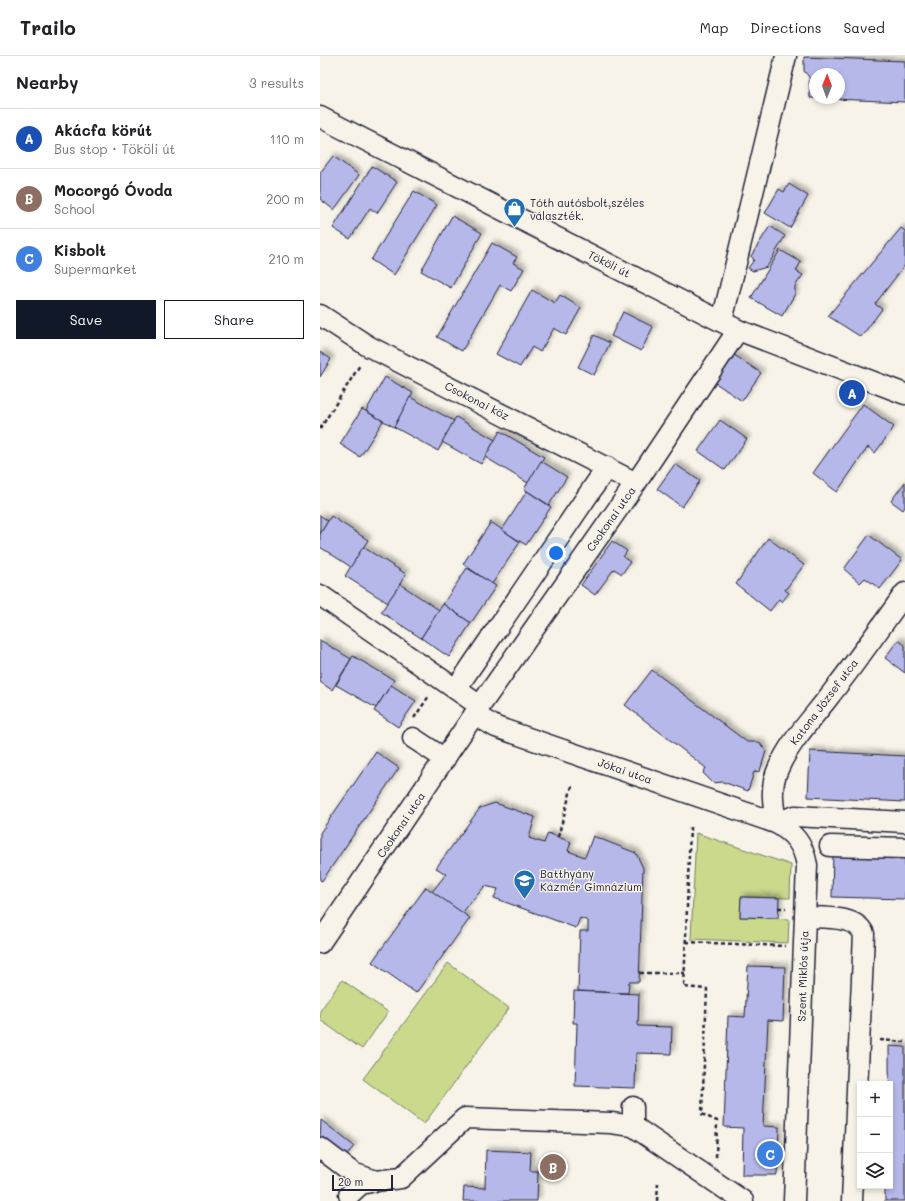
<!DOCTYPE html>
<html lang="en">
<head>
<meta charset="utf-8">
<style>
	body { margin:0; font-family:Mali,sans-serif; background:#f2f2f2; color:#202124 }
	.controls { position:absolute; right:12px; bottom:12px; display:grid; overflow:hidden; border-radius:0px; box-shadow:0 2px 6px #0003 }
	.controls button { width:36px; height:36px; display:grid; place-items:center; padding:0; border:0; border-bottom:1px solid #e0e0e0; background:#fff; color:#202124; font:20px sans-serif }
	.compass { position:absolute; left:489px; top:12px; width:36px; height:36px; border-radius:50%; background:#fff; box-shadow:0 2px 6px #0003; rotate:1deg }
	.scale { position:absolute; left:12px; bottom:10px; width:61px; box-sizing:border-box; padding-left:4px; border:2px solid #22223b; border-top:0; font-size:11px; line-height:14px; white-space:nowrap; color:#22223b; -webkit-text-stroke:3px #f7f3e8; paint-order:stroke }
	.you { position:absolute; left:236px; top:497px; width:14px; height:14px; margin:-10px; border:3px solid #fff; border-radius:50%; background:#1a73e8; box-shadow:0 0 0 6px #1a73e833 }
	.badge { display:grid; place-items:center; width:26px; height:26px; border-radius:50%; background:#111827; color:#fff; font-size:13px; font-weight:700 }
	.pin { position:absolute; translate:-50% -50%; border:2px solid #fff; box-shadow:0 1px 4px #0006 }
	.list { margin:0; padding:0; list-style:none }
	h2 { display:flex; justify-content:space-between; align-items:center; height:52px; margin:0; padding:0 16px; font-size:17px }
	h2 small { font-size:13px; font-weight:400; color:#757577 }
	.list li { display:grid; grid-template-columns:26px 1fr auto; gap:12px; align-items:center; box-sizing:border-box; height:60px; padding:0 16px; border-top:1px solid #e0e0e0 }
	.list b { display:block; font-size:15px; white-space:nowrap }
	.list p { margin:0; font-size:13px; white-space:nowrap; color:#757577 }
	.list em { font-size:13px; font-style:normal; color:#757577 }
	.actions { display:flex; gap:8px; padding:12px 16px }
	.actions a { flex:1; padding:9px 0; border:1px solid #111827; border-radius:0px; text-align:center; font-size:14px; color:#111827 }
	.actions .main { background:#111827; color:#fff }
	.icon { flex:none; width:22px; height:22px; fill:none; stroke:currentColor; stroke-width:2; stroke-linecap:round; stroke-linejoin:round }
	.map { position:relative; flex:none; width:585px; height:1145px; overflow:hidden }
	header { display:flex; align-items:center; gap:24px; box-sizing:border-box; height:56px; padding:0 20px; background:#fff; border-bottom:1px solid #e0e0e0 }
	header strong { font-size:19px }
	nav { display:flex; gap:22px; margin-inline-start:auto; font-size:14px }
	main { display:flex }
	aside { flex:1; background:#fff }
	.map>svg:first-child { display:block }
</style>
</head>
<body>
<header>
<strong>Trailo</strong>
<nav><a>Map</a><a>Directions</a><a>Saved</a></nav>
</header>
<main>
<aside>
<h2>Nearby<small>3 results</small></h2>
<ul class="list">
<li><span class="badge" style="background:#1a4fb4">A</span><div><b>Akácfa körút</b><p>Bus stop · Tököli út</p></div><em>110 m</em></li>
<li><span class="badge" style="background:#8d6e63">B</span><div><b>Mocorgó Óvoda</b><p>School</p></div><em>200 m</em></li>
<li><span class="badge" style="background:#3f7fe0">C</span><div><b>Kisbolt</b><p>Supermarket</p></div><em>210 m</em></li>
</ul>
<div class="actions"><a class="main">Save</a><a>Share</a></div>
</aside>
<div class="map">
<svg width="585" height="1145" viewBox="0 0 585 1145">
	<defs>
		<filter id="shadow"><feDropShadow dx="3.5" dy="-3.5" stdDeviation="2" flood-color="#0004"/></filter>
	</defs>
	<rect width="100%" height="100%" fill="#f7f3e8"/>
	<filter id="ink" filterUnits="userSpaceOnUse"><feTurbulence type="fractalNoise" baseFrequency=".025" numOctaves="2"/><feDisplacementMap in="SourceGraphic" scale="8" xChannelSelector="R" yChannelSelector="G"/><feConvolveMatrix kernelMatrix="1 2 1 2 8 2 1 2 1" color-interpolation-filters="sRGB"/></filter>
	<g filter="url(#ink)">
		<g fill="#cad98c" stroke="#767e64">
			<polygon points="376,777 471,809 470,842 421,841 420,861 469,863 468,887 371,883"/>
			<polygon points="128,907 189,952 104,1068 43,1023"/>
			<polygon points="22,924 68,956 42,993 0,964 0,955"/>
		</g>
		<g fill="#b5b8e9" stroke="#22223b" fill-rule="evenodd" filter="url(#shadow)">
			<path d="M484,1L585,5V46L490,42L489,21L484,15ZM495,18H519V42H495Z"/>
			<polygon points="13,100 39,119 14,154 0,143 0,117"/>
			<polygon points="52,110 77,126 57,157 50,152 30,183 13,172"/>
			<polygon points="469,128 488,140 470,172 445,157 459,133 464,136"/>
			<polygon points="94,135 117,149 74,219 51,204"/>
			<polygon points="132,160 162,177 131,232 101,215"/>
			<polygon points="450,170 465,180 447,211 433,215 428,212 434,204 431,200"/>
			<polygon points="581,172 585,175 585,209 555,248 562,253 541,281 508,260"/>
			<polygon points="172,187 197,201 193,207 204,213 191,235 180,229 142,295 117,281"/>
			<polygon points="460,194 481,206 476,215 483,219 475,230 475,238 462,260 431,242"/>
			<polygon points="212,234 235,247 240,239 261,252 246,279 234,272 220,296 212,291 200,311 176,298"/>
			<polygon points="303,256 333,271 321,295 291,280"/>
			<polygon points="274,279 290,287 274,319 258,311"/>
			<polygon points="0,296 11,303 0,321"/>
			<polygon points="413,298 441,317 422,345 394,326"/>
			<polygon points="65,321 93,337 74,371 46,355"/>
			<polygon points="90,341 134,365 118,395 74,371"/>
			<polygon points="543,348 574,371 555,397 548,391 517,436 493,417"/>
			<polygon points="42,353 63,365 40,401 20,388"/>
			<polygon points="136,361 175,384 161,408 122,386"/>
			<polygon points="400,364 427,383 405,414 378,395"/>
			<polygon points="180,375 224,401 208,427 165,401"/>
			<polygon points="221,405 247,421 229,449 204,433"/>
			<polygon points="355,408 380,425 362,451 337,433"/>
			<polygon points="585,426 585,451 583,454 571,445"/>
			<polygon points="207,435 231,451 206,489 182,474"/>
			<polygon points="0,459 8,465 0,478"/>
			<polygon points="11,460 48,484 31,511 0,491 0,478"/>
			<polygon points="171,466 200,486 172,528 143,508"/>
			<polygon points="549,479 582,504 560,533 545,522 540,527 524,513"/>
			<polygon points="448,482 484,509 465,534 469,537 462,546 459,543 450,555 416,528"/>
			<polygon points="292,485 307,495 303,501 310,506 302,518 294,513 275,539 261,529"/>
			<polygon points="43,491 86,518 68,547 25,520"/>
			<polygon points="147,512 176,530 151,567 123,548"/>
			<polygon points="80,528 119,554 101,582 61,556"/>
			<polygon points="123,548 151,567 129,601 101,582"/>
			<polygon points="0,584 31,603 12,634 0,626"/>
			<polygon points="578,584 585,589 585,617 565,602"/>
			<polygon points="33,600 74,624 56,652 16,629"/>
			<polygon points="332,614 427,686 439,686 446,695 440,715 434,716 428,735 403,726 393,727 383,717 386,712 305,649"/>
			<polygon points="71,629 96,645 78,671 54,655"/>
			<polygon points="490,695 585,700 585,746 488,741"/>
			<polygon points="56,696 79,712 2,825 0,824 0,777"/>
			<polygon points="175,747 215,761 209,782 224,787 228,777 251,786 248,795 265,801 273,780 316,797 323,812 319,926 309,926 308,937 258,935 260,875 268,875 268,865 260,862 256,872 174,842 178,833 165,830 142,857 112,836 126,818 116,812 160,752"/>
			<polygon points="513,797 585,800 585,843 512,841"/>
			<polygon points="106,831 150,862 96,937 52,906"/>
			<polygon points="421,841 459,842 458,862 420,861"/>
			<polygon points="428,910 465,911 463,965 448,964 443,1070 459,1071 457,1119 422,1119 423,1072 404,1071 408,960 425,961"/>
			<polygon points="254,935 319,938 318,970 352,971 351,998 316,997 315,1032 255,1030 257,967 253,967"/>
			<polygon points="569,990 585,991 585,1145 565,1145 565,1130 570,1130"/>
			<polygon points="1,1064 34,1090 24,1103 0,1085"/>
			<polygon points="166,1094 211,1096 210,1115 218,1115 217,1145 143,1145 144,1131 165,1132"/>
		</g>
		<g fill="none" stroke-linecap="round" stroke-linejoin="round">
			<defs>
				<g id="minor">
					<polyline points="0,61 418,274 585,338"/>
					<polyline points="0,259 48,290 316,427"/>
					<polyline points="402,265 466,0"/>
					<path d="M585,537C561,571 537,605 511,638C493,662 470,685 458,713C450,730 453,748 456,767L475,760L585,766"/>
					<polyline points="0,539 160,650"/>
					<polyline points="136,633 287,411"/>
					<path d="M155,659L176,671L456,767C474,777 483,788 487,809L474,1145"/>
					<polyline points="93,682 125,703"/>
					<polyline points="510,790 585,792"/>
					<path d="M485,861C503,862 536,859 544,878L532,1145"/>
					<polyline points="0,887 160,650 316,427 418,274"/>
					<polyline points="313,1070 313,1051"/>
					<polyline points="0,1092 33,1117 56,1125 81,1122 145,1062 291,1067 313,1070 423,1145"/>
					<polyline points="29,1139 41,1128 56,1125"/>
				</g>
			</defs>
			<use href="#minor" stroke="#22223b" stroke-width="23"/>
			<g stroke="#22223b" stroke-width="2.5" stroke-dasharray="4 3" stroke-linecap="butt">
				<polyline points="0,373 40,309"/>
				<polyline points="94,662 109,640"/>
				<polyline points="370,771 364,931 387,933 382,1058 397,1065 396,1102"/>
				<polyline points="238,781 252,730"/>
				<polyline points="458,852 466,852"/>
				<polyline points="366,886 465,890"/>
				<polyline points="320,917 365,917"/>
				<polyline points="560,984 585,986"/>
				<polyline points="337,1145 338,1126"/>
			</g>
			<use href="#minor" stroke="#f7f3e8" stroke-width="20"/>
		</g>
	</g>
	<defs>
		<symbol id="shop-pin" viewBox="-11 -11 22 30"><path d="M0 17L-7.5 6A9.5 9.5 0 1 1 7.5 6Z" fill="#1f6fb2" stroke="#f7f3e8"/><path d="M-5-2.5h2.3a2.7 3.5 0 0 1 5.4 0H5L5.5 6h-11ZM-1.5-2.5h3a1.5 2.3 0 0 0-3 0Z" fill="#fff"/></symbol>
		<symbol id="school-pin" viewBox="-11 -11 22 30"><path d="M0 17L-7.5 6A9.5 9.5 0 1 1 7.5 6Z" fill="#1f6fb2" stroke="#f7f3e8"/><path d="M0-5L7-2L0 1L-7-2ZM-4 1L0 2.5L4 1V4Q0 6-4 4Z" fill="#fff"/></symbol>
	</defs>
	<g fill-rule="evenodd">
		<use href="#shop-pin" x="182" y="140" width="25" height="34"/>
		<use href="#school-pin" x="192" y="812" width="25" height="34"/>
	</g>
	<g text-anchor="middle" stroke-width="3" stroke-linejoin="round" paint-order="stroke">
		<g font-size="11" fill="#22223b" stroke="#f7f3e8" text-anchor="start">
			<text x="210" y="151">Tóth autósbolt,széles<tspan x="210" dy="13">választék.</tspan></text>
			<text x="220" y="822">Batthyány<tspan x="220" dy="13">Kázmér Gimnázium</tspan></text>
		</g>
		<g font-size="11" fill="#22223b" stroke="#f7f3e8">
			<text transform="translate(289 208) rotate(27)" y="4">Tököli út</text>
			<text transform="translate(157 345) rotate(27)" y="4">Csokonai köz</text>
			<text transform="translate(291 463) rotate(-55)" y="4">Csokonai utca</text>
			<text transform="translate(504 646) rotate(-53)" y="4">Katona József utca</text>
			<text transform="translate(305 715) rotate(19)" y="4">Jókai utca</text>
			<text transform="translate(81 769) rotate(-56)" y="4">Csokonai utca</text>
			<text transform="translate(483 920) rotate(-88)" y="4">Szent Miklós útja</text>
		</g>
	</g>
</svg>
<div class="controls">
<button>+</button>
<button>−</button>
<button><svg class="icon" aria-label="layers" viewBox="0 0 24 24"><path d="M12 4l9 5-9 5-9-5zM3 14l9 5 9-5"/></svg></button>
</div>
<svg class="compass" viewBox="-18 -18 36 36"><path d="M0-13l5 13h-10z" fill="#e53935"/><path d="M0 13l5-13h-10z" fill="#757577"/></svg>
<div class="scale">20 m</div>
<div class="you"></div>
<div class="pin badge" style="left:532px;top:337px;background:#1a4fb4">A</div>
<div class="pin badge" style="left:233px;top:1111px;background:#8d6e63">B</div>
<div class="pin badge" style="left:450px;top:1098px;background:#3f7fe0">C</div>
</div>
</main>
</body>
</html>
